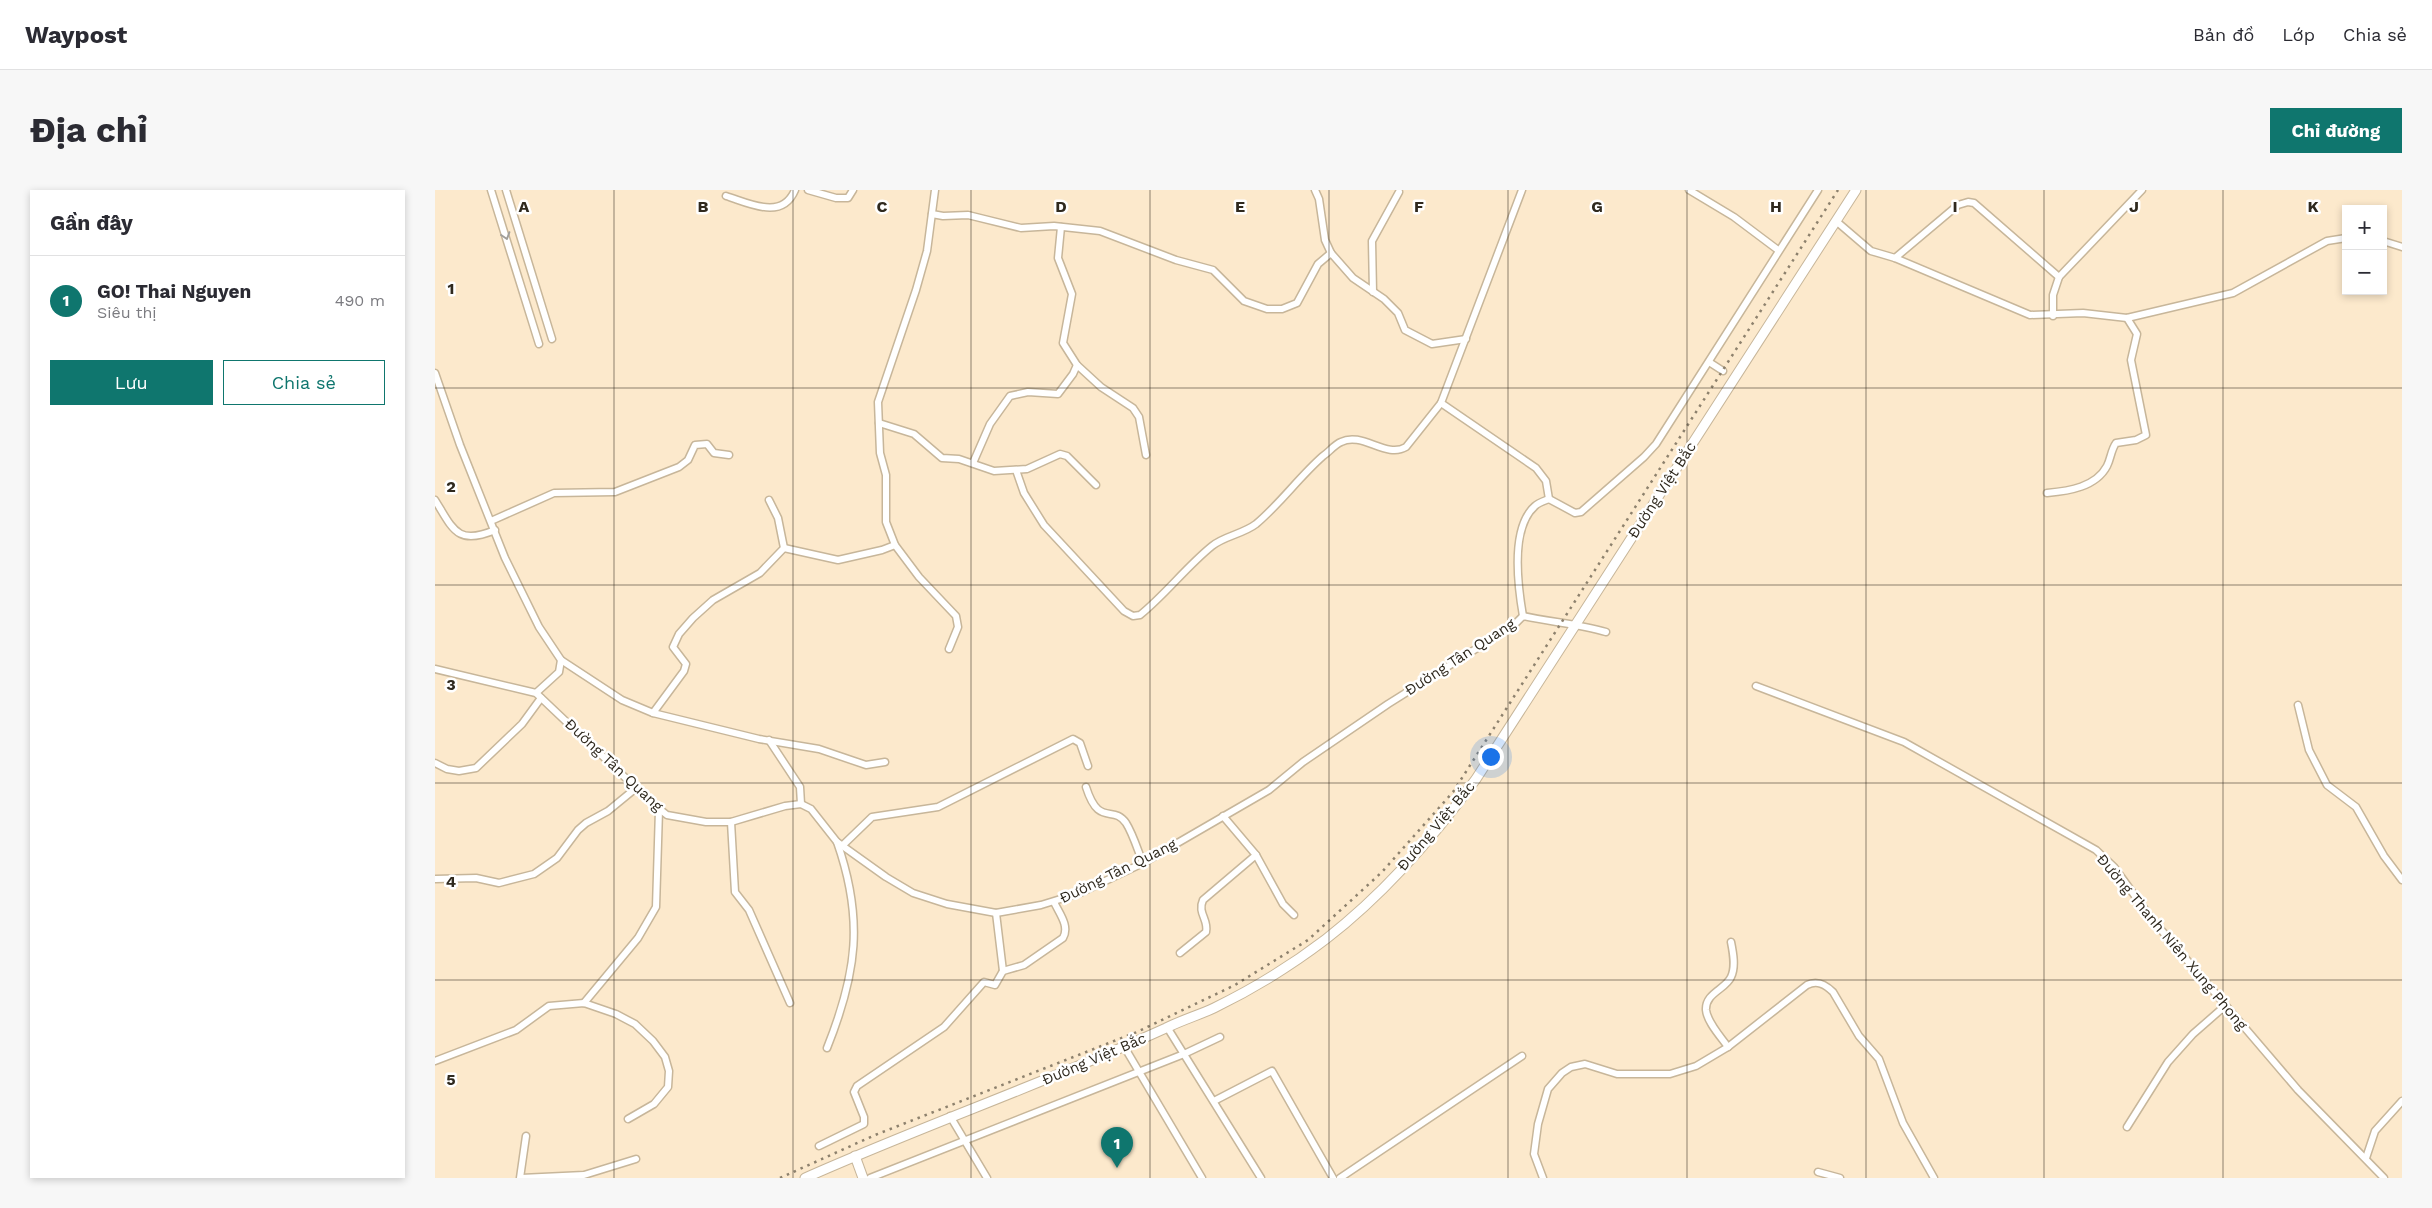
<!DOCTYPE html>
<html lang="vi">
<head>
<meta charset="utf-8">
<style>
	body { margin:0; font-family:"Work Sans",sans-serif; background:#f7f7f7; color:#2b2b33 }
	.controls { position:absolute; right:15px; top:15px; display:grid; overflow:hidden; border-radius:0px; box-shadow:0 2px 8px #0003 }
	.controls button { width:45px; height:45px; display:grid; place-items:center; padding:0; border:0; border-bottom:1px solid #e1e1e2; background:#fff; color:#2b2b33; font:25px sans-serif }
	.you { position:absolute; left:1055px; top:566px; width:18px; height:18px; margin:-12px; border:4px solid #fff; border-radius:50%; background:#1a73e8; box-shadow:0 0 0 8px #1a73e833 }
	.badge { display:grid; place-items:center; width:32px; height:32px; border-radius:50%; background:#0f766e; color:#fff; font-size:16px; font-weight:700 }
	.pin { position:absolute; translate:-50% -41px; filter:drop-shadow(0 1px 2px #0008) }
	.pin::after { content:''; position:absolute; top:26px; width:18px; height:15px; background:inherit; clip-path:polygon(0 0,100% 0,50% 100%) }
	.list { margin:0; padding:0; list-style:none }
	h2 { display:flex; justify-content:space-between; align-items:center; height:65px; margin:0; padding:0 20px; font-size:21px }
	h2 small { font-size:16px; font-weight:400; color:#7c7c81 }
	.list li { display:grid; grid-template-columns:32px 1fr auto; gap:15px; align-items:center; box-sizing:border-box; height:90px; padding:0 20px; border-top:1px solid #e1e1e2 }
	.list b { display:block; font-size:19px; white-space:nowrap }
	.list p { margin:0; font-size:16px; white-space:nowrap; color:#7c7c81 }
	.list em { font-size:16px; font-style:normal; color:#7c7c81 }
	.actions { display:flex; gap:10px; padding:15px 20px }
	.actions a { flex:1; padding:11px 0; border:1px solid #0f766e; border-radius:0px; text-align:center; font-size:18px; color:#0f766e }
	.actions .main { background:#0f766e; color:#fff }
	.map { position:relative; flex:none; width:1967px; height:988px; overflow:hidden; border-radius:0px }
	header { display:flex; align-items:center; gap:30px; box-sizing:border-box; height:70px; padding:0 25px; background:#fff; border-bottom:1px solid #e1e1e2 }
	header strong { font-size:24px }
	nav { display:flex; gap:28px; margin-inline-start:auto; font-size:18px }
	.intro { display:flex; align-items:center; justify-content:space-between; box-sizing:border-box; height:120px; padding:0 30px }
	h1 { margin:0; font-size:35px }
	.button { padding:12px 22px; border-radius:0px; background:#0f766e; color:#fff; font-size:18px; font-weight:700 }
	main { display:flex; gap:30px; padding:0 30px }
	aside { flex:1; background:#fff; border-radius:0px; box-shadow:0 2px 8px #0003 }
	.map>svg:first-child { display:block }
</style>
</head>
<body>
<header>
<strong>Waypost</strong>
<nav><a>Bản đồ</a><a>Lớp</a><a>Chia sẻ</a></nav>
</header>
<div class="intro"><h1>Địa chỉ</h1><a class="button">Chỉ đường</a></div>
<main>
<aside>
<h2>Gần đây<small></small></h2>
<ul class="list">
<li><span class="badge">1</span><div><b>GO! Thai Nguyen</b><p>Siêu thị</p></div><em>490 m</em></li>
</ul>
<div class="actions"><a class="main">Lưu</a><a>Chia sẻ</a></div>
</aside>
<div class="map">
<svg width="1967" height="988" viewBox="0 0 1967 988">
	<rect width="100%" height="100%" fill="#fce9cc"/>
	<g fill="none" stroke-linecap="round" stroke-linejoin="round">
		<defs>
			<g id="minor">
				<polyline points="56,0 104,154"/>
				<polyline points="71,0 117,149"/>
				<polyline points="373,0 401,8 413,8 418,0"/>
				<polyline points="500,0 492,61 481,100 443,212 445,263 451,285 451,332 460,355 484,387 521,426 523,437 514,459"/>
				<polyline points="880,0 884,9 890,50 896,63 918,88 949,109 963,123 970,140 997,154 1031,149"/>
				<path d="M1087,0L1006,213L1101,278L1111,291L1114,309C1109,311 1103,313 1100,316C1075,338 1083,397 1088,426"/>
				<polyline points="1254,0 1299,27 1343,60"/>
				<path d="M291,6C314,13 347,31 360,0"/>
				<polyline points="497,24 508,26 533,25 586,38 619,36 665,41 741,70 778,80 809,111 832,119 847,119 862,113 883,74 896,63"/>
				<polyline points="1401,31 1436,61 1460,68 1595,125 1648,123 1692,128 1798,103 1892,51 1911,48"/>
				<polyline points="626,37 623,68 637,104 628,153 642,175 666,197 698,218 704,227 711,265"/>
				<polyline points="1948,51 1967,57"/>
				<polyline points="1460,68 1523,15 1533,12 1539,13 1624,87"/>
				<polyline points="938,102 937,51 964,2"/>
				<polyline points="1618,126 1618,105 1624,87 1707,0"/>
				<polyline points="1274,172 1288,181"/>
				<polyline points="0,183 25,255 70,368 104,437 126,470 124,482 101,503"/>
				<polyline points="444,233 479,244 507,268 524,269 559,281 592,279 625,264 632,266 661,295"/>
				<polyline points="538,273 555,234 575,206 593,202 623,204 638,184 642,175"/>
				<path d="M581,280L589,303L609,335L689,421L698,426L705,425C731,404 751,377 777,356C789,346 808,344 821,334C845,314 864,287 888,266C894,262 899,255 906,252C927,241 951,269 971,257L1006,213"/>
				<path d="M1612,303C1634,301 1661,297 1672,276C1676,268 1676,260 1681,253L1701,250L1711,245L1696,170L1702,144L1692,128"/>
				<polyline points="1114,309 1140,323 1146,322 1209,267 1221,254 1383,0"/>
				<path d="M0,310C18,339 22,356 60,340"/>
				<polyline points="56,331 119,303 180,302 244,277 253,270 260,255 272,254 279,263 294,265"/>
				<polyline points="349,358 403,370 447,360 460,355"/>
				<path d="M1088,426C1115,432 1144,434 1171,442"/>
				<polyline points="126,470 187,510 218,523 324,549 384,559 431,575 450,572"/>
				<polyline points="0,479 101,503 217,613 232,625 271,632 296,632 350,616 366,614 376,619 402,652 451,687 478,703 512,714 561,723 606,715 645,703 708,673 834,600 868,572 953,514 1079,435 1088,426"/>
				<polyline points="1321,496 1469,552 1661,660 1679,677 1716,728 1863,900 1949,988"/>
				<polyline points="1863,515 1874,560 1892,595 1921,617 1949,666 1967,690"/>
				<polyline points="218,523 249,481 251,474 238,457 244,444 258,428 278,410 325,383 349,358 343,328 334,310"/>
				<polyline points="334,550 365,597 366,614"/>
				<polyline points="0,573 12,579 24,581 41,578 87,534 106,508"/>
				<path d="M651,597C664,638 678,614 691,633C698,644 703,661 708,673"/>
				<polyline points="788,626 821,665 848,714 859,725"/>
				<polyline points="296,632 300,702 314,720 355,813"/>
				<polyline points="408,655 437,627 503,617 638,549 645,553 653,576"/>
				<polyline points="0,689 41,688 64,693 99,684 122,668 143,640 151,633 173,621 201,598"/>
				<polyline points="561,723 568,781"/>
				<path d="M745,763L771,742C774,730 762,723 768,710L821,665"/>
				<polyline points="149,813 203,748 221,717 224,620"/>
				<polyline points="732,837 826,988"/>
				<path d="M1293,857C1286,847 1272,832 1271,820C1270,803 1291,799 1296,787C1301,777 1298,762 1296,752"/>
				<path d="M392,858C422,783 429,729 402,652"/>
				<polyline points="690,858 767,988"/>
				<polyline points="0,871 81,840 114,816 149,813 181,824 200,834 218,851 230,867 234,881 233,897 219,914 193,929"/>
				<polyline points="779,911 837,881 898,988"/>
				<polyline points="515,926 552,988"/>
				<polyline points="1692,937 1733,872 1758,844 1790,816"/>
				<path d="M384,956L429,934V927L419,902L422,896L509,837L549,792L560,795L568,781L589,775L628,748C635,736 624,723 619,712"/>
				<polyline points="1931,968 1940,941 1967,911"/>
				<polyline points="1383,982 1405,988"/>
				<polyline points="85,988 91,946"/>
				<polyline points="86,988 149,985 201,969"/>
				<polyline points="435,988 749,864 785,847"/>
				<polyline points="905,988 1087,866"/>
				<path d="M1108,988L1099,964L1103,934L1113,899L1127,883L1136,877L1150,874L1182,884H1235L1261,876L1293,857L1372,795C1382,790 1390,794 1398,802L1424,846L1444,869L1468,933L1499,988"/>
			</g>
			<g id="secondary">
				<polyline points="420,966 428,988"/>
				<path d="M370,988C489,935 613,892 731,838C747,830 764,825 779,818C818,799 857,775 891,749C949,704 998,648 1041,589L1421,0"/>
			</g>
		</defs>
		<use href="#minor" stroke="#c7b69a" stroke-width="9"/>
		<use href="#secondary" stroke="#c7b69a" stroke-width="11"/>
		<use href="#minor" stroke="#fff" stroke-width="6"/>
		<use href="#secondary" stroke="#fff" stroke-width="9"/>
		<polyline stroke="#8d816d" stroke-width="2.5" stroke-dasharray="2.5 5" stroke-linecap="butt" points="345,988 440,945 702,842 800,795 873,750 947,682 1018,602 1403,0"/>
	</g>
	<defs><path id="oneway-chevron" d="M-2-3.5L2.5 0L-2 3.5" fill="none" stroke-width="1.6" stroke-linecap="round" stroke-linejoin="round" transform="scale(1.25)"/></defs>
	<use stroke="#a19f9a" href="#oneway-chevron" transform="translate(71 46) rotate(72)"/>
	<path fill="none" stroke="#2f291e" stroke-width="1" stroke-opacity="0.55" d="M179,0V988M358,0V988M536,0V988M715,0V988M894,0V988M1073,0V988M1252,0V988M1431,0V988M1609,0V988M1788,0V988M0,198H1967M0,395H1967M0,593H1967M0,790H1967"/>
	<g text-anchor="middle" stroke-width="5" stroke-linejoin="round" paint-order="stroke">
		<g font-size="15" fill="#2f291e" stroke="#fff">
			<text transform="translate(1227 300) rotate(-57)" y="5">Đường Việt Bắc</text>
			<text transform="translate(1025 467) rotate(-33)" y="5">Đường Tân Quang</text>
			<text transform="translate(179 575) rotate(43)" y="5">Đường Tân Quang</text>
			<text transform="translate(1001 636) rotate(-50)" y="5">Đường Việt Bắc</text>
			<text transform="translate(683 681) rotate(-26)" y="5">Đường Tân Quang</text>
			<text transform="translate(1737 752) rotate(50)" y="5">Đường Thanh Niên Xung Phong</text>
			<text transform="translate(659 869) rotate(-23)" y="5">Đường Việt Bắc</text>
		</g>
	</g>
	<g font-size="16" text-anchor="middle" font-weight="bold" fill="#2f291e" stroke="#fff" stroke-width="5" stroke-linejoin="round" paint-order="stroke">
		<text x="89" y="22">A</text>
		<text x="268" y="22">B</text>
		<text x="447" y="22">C</text>
		<text x="626" y="22">D</text>
		<text x="805" y="22">E</text>
		<text x="984" y="22">F</text>
		<text x="1162" y="22">G</text>
		<text x="1341" y="22">H</text>
		<text x="1520" y="22">I</text>
		<text x="1699" y="22">J</text>
		<text x="1878" y="22">K</text>
		<text x="16" y="104">1</text>
		<text x="16" y="302">2</text>
		<text x="16" y="500">3</text>
		<text x="16" y="697">4</text>
		<text x="16" y="895">5</text>
	</g>
</svg>
<div class="controls">
<button>+</button>
<button>−</button>
</div>
<div class="you"></div>
<div class="pin badge" style="left:682px;top:978px">1</div>
</div>
</main>
</body>
</html>
